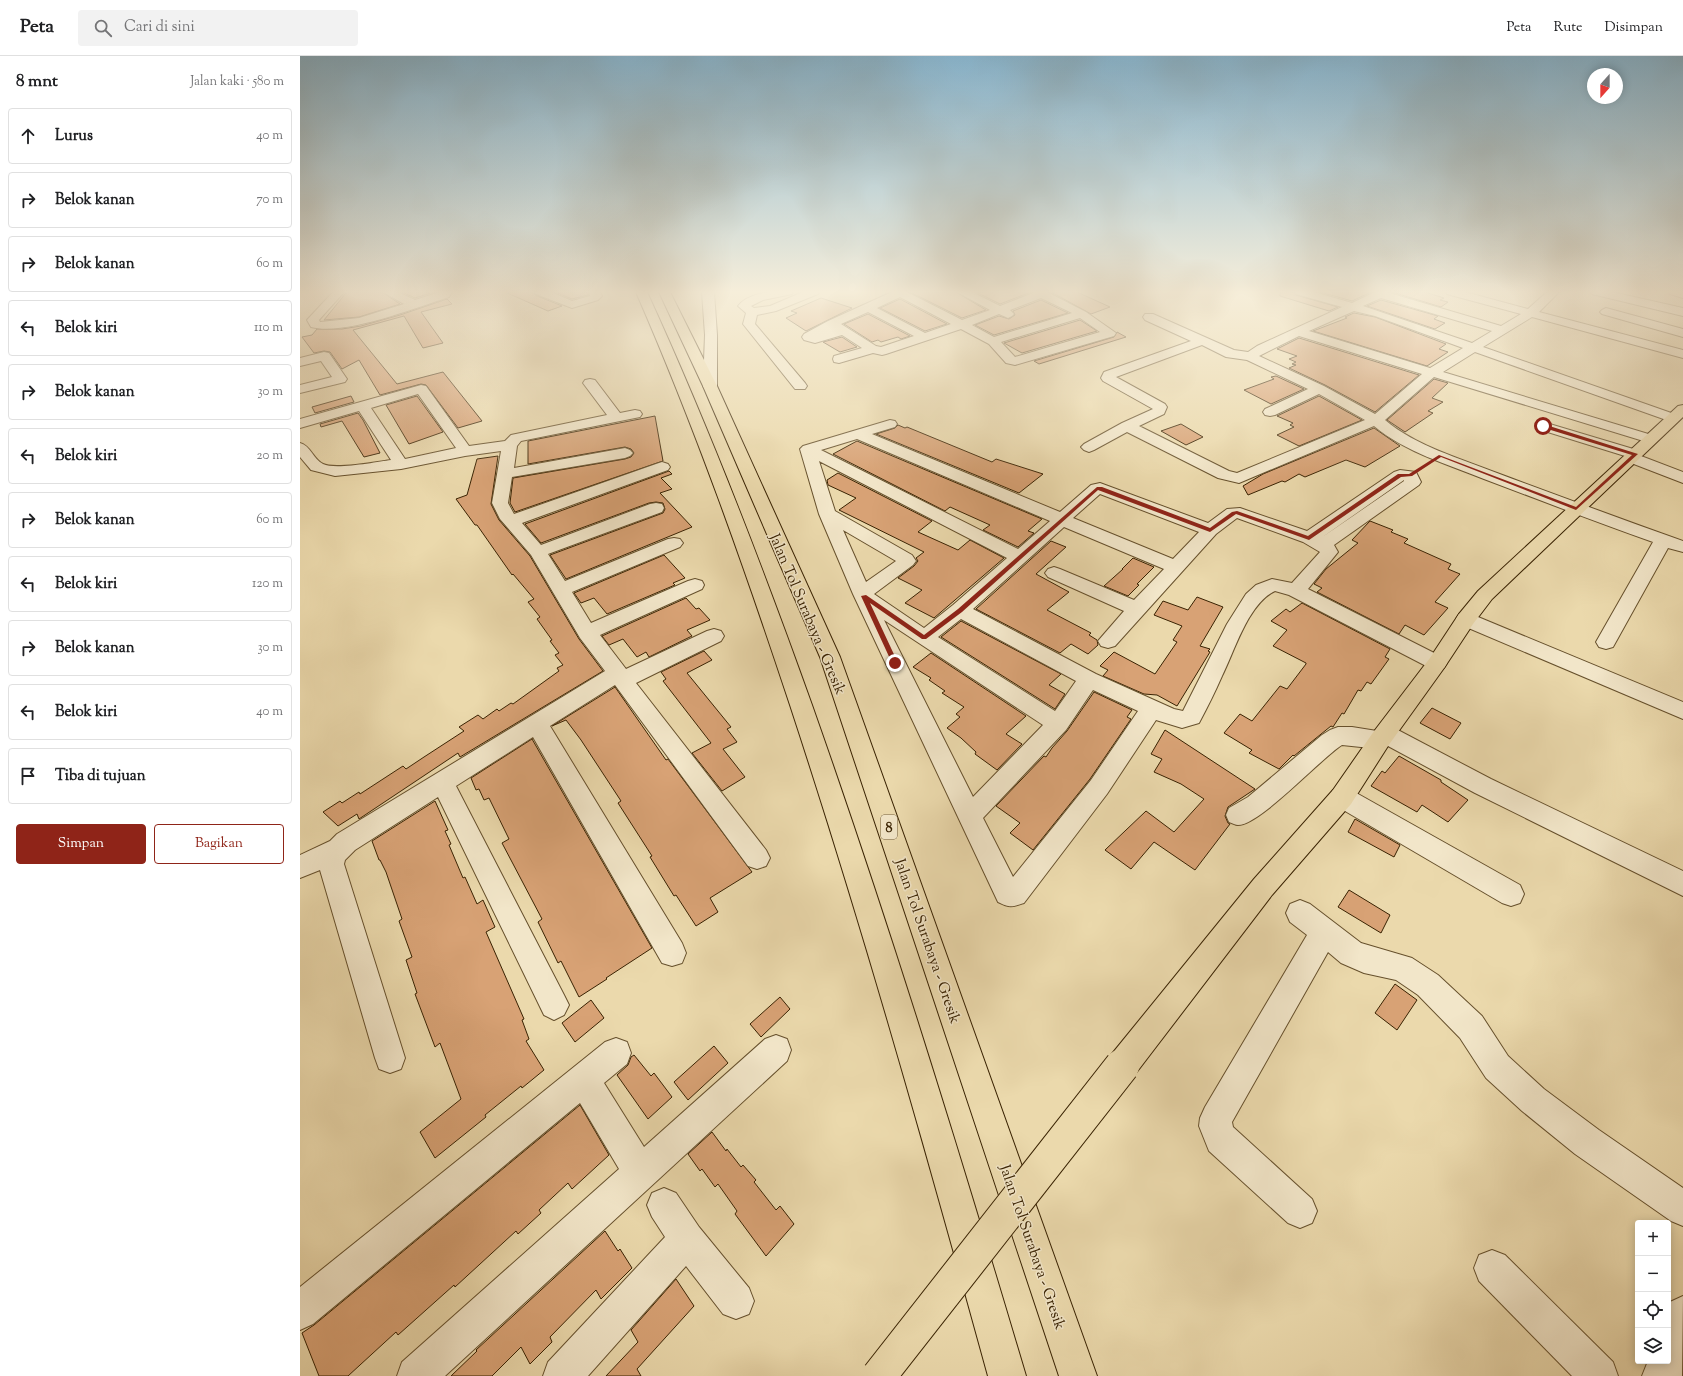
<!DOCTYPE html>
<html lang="id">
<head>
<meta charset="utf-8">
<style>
	body { margin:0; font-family:"Sorts Mill Goudy",serif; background:#f2f2f2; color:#202124 }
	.controls { position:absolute; right:12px; bottom:12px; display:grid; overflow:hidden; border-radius:4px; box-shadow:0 2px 10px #0003 }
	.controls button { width:36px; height:36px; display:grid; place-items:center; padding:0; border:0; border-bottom:1px solid #e0e0e0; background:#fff; color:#202124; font:20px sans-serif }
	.compass { position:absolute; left:1287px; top:12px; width:36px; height:36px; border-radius:50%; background:#fff; box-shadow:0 2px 10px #0003; rotate:201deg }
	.stop { position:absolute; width:12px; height:12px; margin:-9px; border:3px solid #8f2418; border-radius:50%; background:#fff }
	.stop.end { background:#8f2418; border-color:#fff; box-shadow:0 1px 4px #0008 }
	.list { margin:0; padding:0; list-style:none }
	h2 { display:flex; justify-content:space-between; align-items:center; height:52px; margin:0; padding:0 16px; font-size:17px }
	h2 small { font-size:13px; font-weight:400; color:#757577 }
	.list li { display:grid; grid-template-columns:26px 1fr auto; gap:12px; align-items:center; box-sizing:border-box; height:56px; margin:0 8px 8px; padding:0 8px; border:1px solid #e0e0e0; border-radius:4px }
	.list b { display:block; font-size:15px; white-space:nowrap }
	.list em { font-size:13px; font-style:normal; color:#757577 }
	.actions { display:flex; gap:8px; padding:12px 16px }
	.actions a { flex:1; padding:9px 0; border:1px solid #8f2418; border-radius:4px; text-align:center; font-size:14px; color:#8f2418 }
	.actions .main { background:#8f2418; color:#fff }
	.icon { flex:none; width:22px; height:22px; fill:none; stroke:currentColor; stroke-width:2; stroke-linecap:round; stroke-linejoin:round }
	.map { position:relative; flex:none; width:1383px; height:1320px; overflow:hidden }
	header { display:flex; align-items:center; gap:24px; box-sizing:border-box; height:56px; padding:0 20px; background:#fff; border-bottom:1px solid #e0e0e0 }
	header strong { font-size:19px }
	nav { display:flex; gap:22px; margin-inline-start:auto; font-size:14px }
	.search { width:280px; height:36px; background:#f2f2f2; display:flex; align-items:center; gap:10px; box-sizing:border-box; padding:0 14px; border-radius:4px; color:#757577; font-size:15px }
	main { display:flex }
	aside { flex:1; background:#fff }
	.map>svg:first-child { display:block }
</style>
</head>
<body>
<header>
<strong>Peta</strong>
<div class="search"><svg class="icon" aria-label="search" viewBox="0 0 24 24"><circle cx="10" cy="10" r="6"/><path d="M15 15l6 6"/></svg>Cari di sini</div>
<nav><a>Peta</a><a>Rute</a><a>Disimpan</a></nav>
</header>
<main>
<aside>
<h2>8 mnt<small>Jalan kaki · 580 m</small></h2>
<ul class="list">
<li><svg class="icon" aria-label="ahead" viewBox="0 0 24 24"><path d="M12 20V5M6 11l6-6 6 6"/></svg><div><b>Lurus</b></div><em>40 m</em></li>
<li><svg class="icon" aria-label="right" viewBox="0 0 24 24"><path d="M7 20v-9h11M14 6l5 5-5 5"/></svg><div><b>Belok kanan</b></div><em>70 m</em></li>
<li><svg class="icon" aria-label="right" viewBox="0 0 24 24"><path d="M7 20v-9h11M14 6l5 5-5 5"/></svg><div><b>Belok kanan</b></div><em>60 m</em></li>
<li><svg class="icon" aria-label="left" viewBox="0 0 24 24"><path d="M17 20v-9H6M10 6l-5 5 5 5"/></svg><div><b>Belok kiri</b></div><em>110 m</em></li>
<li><svg class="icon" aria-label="right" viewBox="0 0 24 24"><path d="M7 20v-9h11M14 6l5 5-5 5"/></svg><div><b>Belok kanan</b></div><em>30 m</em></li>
<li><svg class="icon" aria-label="left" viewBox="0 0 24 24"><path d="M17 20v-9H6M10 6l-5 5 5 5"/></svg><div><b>Belok kiri</b></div><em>20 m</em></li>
<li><svg class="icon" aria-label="right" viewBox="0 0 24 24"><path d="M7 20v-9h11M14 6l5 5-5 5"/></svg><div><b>Belok kanan</b></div><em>60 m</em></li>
<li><svg class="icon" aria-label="left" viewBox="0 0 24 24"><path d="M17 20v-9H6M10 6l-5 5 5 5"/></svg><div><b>Belok kiri</b></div><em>120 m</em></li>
<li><svg class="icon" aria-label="right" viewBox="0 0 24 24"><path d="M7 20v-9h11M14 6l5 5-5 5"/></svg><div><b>Belok kanan</b></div><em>30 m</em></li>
<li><svg class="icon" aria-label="left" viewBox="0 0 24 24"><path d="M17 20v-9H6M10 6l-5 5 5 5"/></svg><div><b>Belok kiri</b></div><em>40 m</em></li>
<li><svg class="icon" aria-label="arrive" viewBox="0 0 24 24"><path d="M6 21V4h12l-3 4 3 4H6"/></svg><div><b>Tiba di tujuan</b></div></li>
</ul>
<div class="actions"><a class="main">Simpan</a><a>Bagikan</a></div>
</aside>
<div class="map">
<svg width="1383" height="1320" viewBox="0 0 1383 1320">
	<rect width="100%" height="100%" fill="#ebd9ac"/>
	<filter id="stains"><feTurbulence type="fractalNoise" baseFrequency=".005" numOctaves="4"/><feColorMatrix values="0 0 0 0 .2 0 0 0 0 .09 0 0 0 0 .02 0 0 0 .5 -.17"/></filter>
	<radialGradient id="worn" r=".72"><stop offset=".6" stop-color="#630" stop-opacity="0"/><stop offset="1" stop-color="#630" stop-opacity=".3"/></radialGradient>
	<g fill="#d8a275" stroke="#392202">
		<polygon points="49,236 82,236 100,248 59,261 24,264 46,237"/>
		<polygon points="102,236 134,236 115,242"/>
		<polygon points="205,236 234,236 235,239 262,250 248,255"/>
		<polygon points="255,236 288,236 288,239 272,243"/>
		<polygon points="614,236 656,236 686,254 662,262 612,237"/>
		<polygon points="676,236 731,236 700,248"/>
		<polygon points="751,236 777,236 810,251 791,258"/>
		<polygon points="980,236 994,236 996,239 1038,251 1029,255 980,240"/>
		<polygon points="1020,236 1071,236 1052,245"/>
		<polygon points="1092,236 1125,236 1144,242 1140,244 1148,246 1141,251"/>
		<polygon points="521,242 552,252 506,275 486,262 497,257 491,255"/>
		<polygon points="147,243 152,248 121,256 143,287 123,292 104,260 53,274 97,328 143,316 182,365 158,372 126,329 121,328 80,339 59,304 42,313 30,296 24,295 14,297 2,281 12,279 17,273 42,273 61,270 100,259"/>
		<polygon points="600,243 647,268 625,275 580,252"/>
		<polygon points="741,244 768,257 694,279 675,269 699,260 709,263 715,259 713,255"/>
		<polygon points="1081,244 1138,260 1134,263 1145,267 1135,273 1067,250"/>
		<polygon points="1054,257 1075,261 1146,288 1139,293 1148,296 1127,310 1013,275 1047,262 1045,261"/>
		<polygon points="568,258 610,280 601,283 598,281 581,286 578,284 572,286 544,268"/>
		<polygon points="780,264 797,275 722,297 704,287"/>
		<polygon points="817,276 826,281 739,308 734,305 814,281"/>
		<polygon points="542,281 557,291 540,296 523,286"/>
		<polygon points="999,282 1119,319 1075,356 1025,329 989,312 996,309 992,308 996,306 989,303 997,300 977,293"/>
		<polygon points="976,320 1004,333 971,348 944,334 974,323 971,321"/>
		<polygon points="1134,323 1148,327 1132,342 1143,346 1128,355 1133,357 1105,376 1087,364"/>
		<polygon points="51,340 54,346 15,357 12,351"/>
		<polygon points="117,340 143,376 109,388 86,349"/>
		<polygon points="1019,340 1062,364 999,390 977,379 994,371 990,369 993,367 977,360"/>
		<polygon points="58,357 63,364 80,397 64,401 42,365 21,371 20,368"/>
		<polygon points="355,360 363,405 215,456 210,447 213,422 325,403 331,401 334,397 331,393 325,391 228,408 228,385"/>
		<polygon points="881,368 903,381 886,389 861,375"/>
		<polygon points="598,369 605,372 607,371 692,406 696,403 743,418 719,437 576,378 595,372"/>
		<polygon points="1074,372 1100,390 1065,411 1046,404 1005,421 999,418 985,426 982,425 948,439 943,430 963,418"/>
		<polygon points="557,385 742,463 728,475 734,477 718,491 683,474 690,469 650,451 645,455 533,398"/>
		<polygon points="198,400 191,448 199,464 230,500 279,583 303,615 160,701 158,697 59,763 57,758 38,770 23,756 40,745 42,747 59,736 60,738 103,710 106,713 124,701 164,675 159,671 178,659 183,663 197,653 199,655 211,647 213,648 259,615 257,612 263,609 255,599 259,597 250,585 252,584 237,563 240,561 228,546 234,543 213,518 212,519 177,469 175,469 156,443 167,439 177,403"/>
		<polygon points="369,415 372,418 361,422 372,433 360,437 392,471 266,523 250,499 363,457 365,453 363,447 356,446 349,447 241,487 225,468"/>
		<polygon points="538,417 632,465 618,476 658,494 670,484 704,502 634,562 605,547 622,534 598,522 614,510 618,505 616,502 624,496 539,454 556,442 528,429 527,424"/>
		<polygon points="1070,465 1093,474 1091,476 1108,483 1104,487 1151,508 1148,513 1160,518 1135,546 1148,552 1124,579 1105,569 1099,578 1017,536 1022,532 1014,528 1026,513 1058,487 1052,484"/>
		<polygon points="751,485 766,491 736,518 769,536 747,554 791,577 789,579 797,584 798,589 788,598 771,588 760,597 676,553"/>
		<polygon points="364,499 385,522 373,527 375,529 307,558 294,542 281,547 274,537"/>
		<polygon points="833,502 854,511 837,528 839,529 828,540 804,530 823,513 822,513"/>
		<polygon points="897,541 923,551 900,590 910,593 908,595 910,596 877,650 857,639 844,638 803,620 808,614 800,610 814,596 855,618 877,586 873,584 882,570 854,559 863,545 888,554"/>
		<polygon points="386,542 396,553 399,552 410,564 387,574 392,580 349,601 346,596 337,601 323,583 309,589 302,580"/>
		<polygon points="1002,547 1090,593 1085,601 1089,603 1071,628 1067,626 1061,635 1058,634 1044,658 1042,657 1033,671 1031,670 994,700 993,699 979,713 949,697 952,694 924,677 940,658 952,665 980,630 987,633 1006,608 1006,607 973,590 987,574 971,565 986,553 990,556"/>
		<polygon points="661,565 761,618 749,629 765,638 755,653 641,581"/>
		<polygon points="404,595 412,604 387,617 431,671 427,673 437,686 423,693 445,721 422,735 392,697 411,687 363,625 366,623 361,616"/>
		<polygon points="631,597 726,660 706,678 722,688 697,714 675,698 676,696 661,682 647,672 660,661 656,658 664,651 642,637 645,635 629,624 631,622 613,611"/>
		<polygon points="315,631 366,704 368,703 452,816 410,842 418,856 396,870 376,839 374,840 350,801 352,800 318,747 321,745 281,684 266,664 252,670"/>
		<polygon points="794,636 832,654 827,661 831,663 790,723 733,794 710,777 720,767 696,750 744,700 746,701 752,692 767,675"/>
		<polygon points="1132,652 1161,667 1150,683 1120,667"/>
		<polygon points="865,674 955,733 928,751 925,760 928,767 930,768 895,814 854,786 831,813 805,794 846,755 874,776 904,743 881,728 854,716 862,703 851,698"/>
		<polygon points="232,683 352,892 306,922 307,923 279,941 261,905 258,907 238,866 242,863 202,787 209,783 189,742 184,744 179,733 176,734 171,722"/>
		<polygon points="1099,700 1141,724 1141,726 1168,744 1148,766 1122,749 1117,756 1071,730 1082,715 1085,717"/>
		<polygon points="135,745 148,774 145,775 151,788 149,789 163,822 165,821 177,848 183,844 195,871 186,876 224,963 222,964 229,983 226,985 244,1014 222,1032 221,1030 185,1059 186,1061 135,1102 120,1076 161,1043 140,987 135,991 115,938 117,937 106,904 112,901 99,865 102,863 86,816 80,804 79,804 72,785"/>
		<polygon points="1055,763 1100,789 1094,801 1048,776"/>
		<polygon points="1049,834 1090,859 1081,877 1038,851"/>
		<polygon points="1095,928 1117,944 1097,974 1075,957"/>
		<polygon points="480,941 490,953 461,981 450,968"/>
		<polygon points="291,944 304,962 275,986 262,967"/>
		<polygon points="414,990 428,1007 388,1044 374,1026"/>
		<polygon points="334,999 351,1020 354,1017 372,1041 348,1063 317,1019 328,1009 331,1001"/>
		<polygon points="280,1049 309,1099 272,1133 268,1127 239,1154 241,1157 218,1178 216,1175 155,1231 154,1229 98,1279 96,1276 48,1320 19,1320 2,1277 14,1269"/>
		<polygon points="412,1076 426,1095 427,1093 441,1111 443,1109 456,1124 454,1126 476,1154 480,1150 494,1168 466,1200 435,1158 437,1155 418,1128 415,1131 402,1113 400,1115 388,1098"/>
		<polygon points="305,1175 318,1195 320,1193 332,1212 301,1243 296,1234 250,1281 252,1286 230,1308 221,1291 192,1320 151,1320 177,1295 176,1294"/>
		<polygon points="376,1223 394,1250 337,1313 341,1320 306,1320 338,1286 331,1274"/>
	</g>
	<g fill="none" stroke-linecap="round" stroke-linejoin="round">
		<defs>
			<g id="minor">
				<path d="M33,236H44L19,264L20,266L59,262L104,248L83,236H98L115,244L140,236H152L149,241C115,252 44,280 11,271L7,264Z"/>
				<polygon points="235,236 251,236 272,245 290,240 289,236 300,236 302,240 298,244 272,252 236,238"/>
				<polygon points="402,236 414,236 417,279 417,330 415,333 405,333 403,330 405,279"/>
				<path d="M468,236H493L492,238L463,244L451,250L454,252L470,250L503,236H519L518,238L476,255L457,259L455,268L505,327L507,330L505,333H495L443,268L446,257L438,250C445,241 458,238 468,236Z"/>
				<path d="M592,236H607L662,264L690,254L657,236H672L700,250L733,237V236H747L786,256L816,277L814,280L715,309L706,307L689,288L661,273L586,298L582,299L573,297L539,307L534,306L533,303L534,300L562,292L542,279L515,287L504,284L502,281L504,278L528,265ZM600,241L651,268L625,277L577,252ZM741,242L772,257L694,281L672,269L699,258L708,262L712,260L714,258L710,254ZM568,256L614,280L581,291L576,290L541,268ZM780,262L800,276L715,301L701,286Z"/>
				<path d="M995,236H1014L1052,247L1075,236H1086L1201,270L1221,258L1147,238L1146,236H1165L1228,253L1247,236H1259L1239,256L1383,294V302L1232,261L1183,291L1377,359L1379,362L1377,365L1372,366L1175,296L1143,316L1355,380L1357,383L1355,386L1350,387L1134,321L1085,364C1116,390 1159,402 1197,417C1259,440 1321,463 1383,485V496L1368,492L1313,591L1306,593L1299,591L1296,586L1353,486C1296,466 1240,444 1184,423C1147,408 1105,396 1074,370L939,427L918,422L827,376L794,394L789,396L784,394L781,391L784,388L822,367L853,353L803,325L801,322L804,316L891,285L845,264L843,261L845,258H853L934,294L948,296L957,290L1042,251L996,238ZM1081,242L1192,275L1172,287L1063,250ZM1054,255L1075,260L1163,292L1130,312L1009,275ZM999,280L1122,318L1075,358L1024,330L959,300ZM902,289L926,301L947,304L1008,333L965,353L963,356L965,359L970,360L975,359L1019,338L1065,364L937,417L929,415L839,370L864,358L867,351L865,348L816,321Z"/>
				<polygon points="1291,236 1312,236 1383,252 1383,260 1292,238"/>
				<polygon points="1369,236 1383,236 1383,242 1370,238"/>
				<polygon points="1306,252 1383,273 1383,281 1302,258 1300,256 1302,254"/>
				<polygon points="24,296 29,297 47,323 45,326 0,337 0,329 32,321 21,305 0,310 0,302"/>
				<path d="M290,323L295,324L320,357L335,354L340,355L342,358L340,361L221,385L217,390L214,412L325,392L330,394L333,397L330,400L325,402L212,421L208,447L214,458L356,408L362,406L368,408L370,411L368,414L222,467L241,489L350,448L356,447L362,448L364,452L362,456L248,498L265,525L368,483L374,482L380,483L383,487L380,491L272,536L291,567L388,525L395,523L402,525L404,529L402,533L300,579L326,613L407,575L414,573L421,575L424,580L421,585L336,627L466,794L470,802L466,810L457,813L448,810L315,629L250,670L382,887L386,897L382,907L372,910L362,907L233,681L156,730L264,939L269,949L264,959L254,964L244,959L138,741L55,794L45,804L44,808L105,1002L101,1013L90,1017L79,1013L75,1002L20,814L0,822V799L30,785L37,778L305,615L280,582L231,499L200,463L192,447L201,395L165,400L101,413L35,420L11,414L0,401V387C11,390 13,403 23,408C35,414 76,406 91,404L59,355L0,372V363L121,329L126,330L169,390L205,385L211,379L307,359L283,327L285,324ZM118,338L156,392L105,403L71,352Z"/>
				<path d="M590,364L595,365L597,368L595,371L572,378L760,456L791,429L800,427L908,467L927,453L940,452L1007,475L1094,416L1100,414L1116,416L1121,426L1119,429L1034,489L1038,496L1008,533L1144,602L1147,607L1144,612L1137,614L1130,612L989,539L975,535C948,548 935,594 922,620C915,636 907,652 899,667L882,672L856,664L807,738L724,847C712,851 710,852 698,846L553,538L519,458L500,393L503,390ZM557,383L750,465L718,493L521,394ZM519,405L707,502L653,549L624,572L574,538L613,509L616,505L612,499L535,455ZM1104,424V425L1021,482ZM800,438L899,476L873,503L773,462ZM937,462L1003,486L1020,496L992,527L972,523L956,529L946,538L927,568L883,655L874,653L796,618L673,553L764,471L864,513L834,544L760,513L754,511L748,513L745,517L748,521L824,555L798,585L801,590L808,592L815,590L916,478ZM543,474L596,505L566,526ZM661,563L776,625L755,655L638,581ZM584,564L743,669L673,741ZM793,634L838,655L791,724L713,821L683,762L766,674Z"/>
				<polygon points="1243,366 1340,395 1343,398 1341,400 1383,416 1383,427 1326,405 1323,402 1325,400 1238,373 1236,370 1238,367"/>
				<polygon points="1166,556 1383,646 1383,663 1159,568 1156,563 1159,558"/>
				<path d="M1086,669L1094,672L1191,723L1383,815V840L1175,737L1088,690L1080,693L1042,689C1020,703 960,769 938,769C936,769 932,767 929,766L926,759L929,752L948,741L1022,679L1030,674L1038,671H1052L1077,675L1078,672Z"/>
				<polygon points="1042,731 1051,734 1220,829 1224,838 1220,847 1211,850 1202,847 1033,748 1030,741 1033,734"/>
				<polygon points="1000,844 1010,848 1061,887 1112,902 1138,919 1182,960 1208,1000 1244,1033 1299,1074 1383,1132 1383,1170 1371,1165 1275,1098 1222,1055 1186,1022 1160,982 1118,939 1096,924 1064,917 1041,907 1028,896 932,1066 933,1071 1012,1143 1017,1155 1012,1167 1000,1172 988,1167 909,1095 899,1070 900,1062 905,1051 1007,879 990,866 986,857 990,848"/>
				<polygon points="476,979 487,983 491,994 487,1005 145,1320 97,1320 102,1306 319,1113 280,1047 13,1268 0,1274 0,1231 305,986 316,982 327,986 331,997 327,1008 304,1027 344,1091 465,983"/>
				<polygon points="364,1132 376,1137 399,1171 449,1232 454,1245 449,1258 436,1263 423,1258 386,1210 288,1320 243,1320 248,1306 365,1181 352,1161 347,1149 352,1137"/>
				<polygon points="1192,1194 1205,1199 1313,1306 1318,1320 1272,1320 1179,1225 1174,1212 1179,1199"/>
				<polygon points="1383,1240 1382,1320 1342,1320 1348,1305 1368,1305 1368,1250 1370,1246"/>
			</g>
			<polygon id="major" points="1383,349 1383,361 1192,543 1173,568 1144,612 1088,690 1051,748 972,839 833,1021 822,1025 811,1021 807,1010 811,999 954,823 1033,734 1072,678 1130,602 1159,558 1178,535 1378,350"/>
			<g id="highway">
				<path d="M336,236H347C409,371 462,509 512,649C590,870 659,1095 726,1320H688C626,1095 563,871 490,649C444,510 395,371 336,236Z"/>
				<polygon points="359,236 370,236 417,330 540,601 797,1320 759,1320 520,601 403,330"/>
			</g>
		</defs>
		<use href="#minor" stroke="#66502c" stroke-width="2"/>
		<use href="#major" stroke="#392202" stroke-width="2"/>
		<use href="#highway" stroke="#392202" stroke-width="2"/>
		<use href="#minor" fill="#f2e6c9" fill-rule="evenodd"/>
		<use href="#major" fill="#ebd9ac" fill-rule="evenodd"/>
		<use href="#highway" fill="#ebd9ac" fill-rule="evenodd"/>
		<defs>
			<polyline id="major-bridge" points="579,1320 822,1010"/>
		</defs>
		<use href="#major-bridge" stroke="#392202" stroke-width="36" stroke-linecap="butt"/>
		<use href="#major-bridge" stroke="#ebd9ac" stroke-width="34"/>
	</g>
	<linearGradient id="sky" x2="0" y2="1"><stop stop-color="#88b6d0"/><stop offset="0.56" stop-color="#f6eeda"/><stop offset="1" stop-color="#f6eeda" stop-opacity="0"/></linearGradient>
	<rect width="1383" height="421" fill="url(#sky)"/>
	<polygon fill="#8f2418" points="1243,368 1338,398 1276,454 1141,401 1112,420 1101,421 1009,484 936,458 910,476 798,434 662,556 626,583 622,583 570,547 598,607 595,609 592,607 561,540 566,539 624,579 658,553 797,431 802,431 910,472 932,456 937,455 1008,480 1098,418 1109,418 1139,399 1276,451 1332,399 1241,371"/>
	<g text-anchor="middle" stroke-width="3" stroke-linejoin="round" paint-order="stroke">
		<rect fill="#f2e6c9" stroke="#705d3e" stroke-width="1" x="581" y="759" width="16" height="24" rx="3"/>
		<g font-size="14" font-weight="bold" fill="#392202">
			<text x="589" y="776">8</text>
		</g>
		<g font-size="15" fill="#392202" stroke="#f2e6c9">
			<text transform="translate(508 558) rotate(67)" y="5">Jalan Tol Surabaya - Gresik</text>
			<text transform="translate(628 885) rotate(71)" y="5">Jalan Tol Surabaya - Gresik</text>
			<text transform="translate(733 1191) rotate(71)" y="5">Jalan Tol Surabaya - Gresik</text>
		</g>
	</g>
	<rect width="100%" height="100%" filter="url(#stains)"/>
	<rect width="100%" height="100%" fill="url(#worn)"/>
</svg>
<div class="controls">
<button>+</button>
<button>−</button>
<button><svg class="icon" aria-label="locate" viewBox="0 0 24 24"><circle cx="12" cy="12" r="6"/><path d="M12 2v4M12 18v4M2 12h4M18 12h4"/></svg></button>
<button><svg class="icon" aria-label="layers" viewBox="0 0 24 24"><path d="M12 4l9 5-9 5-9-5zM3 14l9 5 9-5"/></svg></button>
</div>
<svg class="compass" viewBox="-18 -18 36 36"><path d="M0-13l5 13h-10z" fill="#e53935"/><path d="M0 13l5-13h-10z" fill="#757577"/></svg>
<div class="stop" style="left:1243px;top:370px"></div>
<div class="stop end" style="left:595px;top:607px"></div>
</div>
</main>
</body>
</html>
